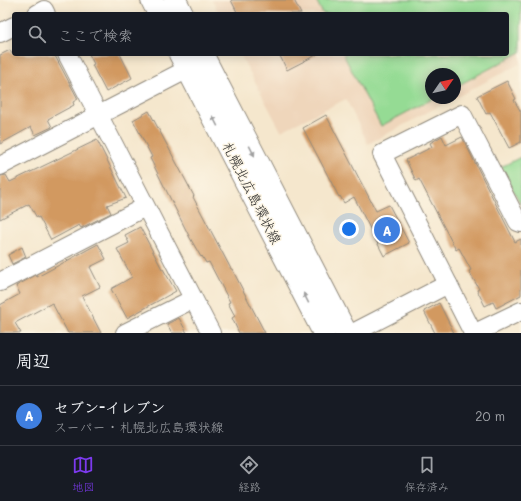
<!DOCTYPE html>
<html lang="ja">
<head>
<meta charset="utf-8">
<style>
	body { margin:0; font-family:Mali,"Klee One",sans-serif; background:#242831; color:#f1f3f6 }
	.compass { position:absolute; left:425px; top:68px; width:36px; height:36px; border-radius:50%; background:#171b24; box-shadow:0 2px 10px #0003; rotate:56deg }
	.you { position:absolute; left:349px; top:229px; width:14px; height:14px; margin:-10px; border:3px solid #fff; border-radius:50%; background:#1a73e8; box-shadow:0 0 0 6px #1a73e833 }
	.badge { display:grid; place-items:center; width:26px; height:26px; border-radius:50%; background:#7c3aed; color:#fff; font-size:13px; font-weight:700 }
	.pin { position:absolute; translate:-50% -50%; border:2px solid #fff; box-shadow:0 1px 4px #0006 }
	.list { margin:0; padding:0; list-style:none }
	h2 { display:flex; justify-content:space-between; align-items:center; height:52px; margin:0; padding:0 16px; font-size:17px }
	h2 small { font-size:13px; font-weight:400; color:#9ea1a6 }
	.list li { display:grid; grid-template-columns:26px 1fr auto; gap:12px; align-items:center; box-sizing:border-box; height:60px; padding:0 16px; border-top:1px solid #363941 }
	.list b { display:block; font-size:15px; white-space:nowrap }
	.list p { margin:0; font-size:13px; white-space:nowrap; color:#9ea1a6 }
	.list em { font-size:13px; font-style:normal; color:#9ea1a6 }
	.icon { flex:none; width:22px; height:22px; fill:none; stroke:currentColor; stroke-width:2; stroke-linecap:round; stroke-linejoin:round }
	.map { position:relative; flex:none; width:521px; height:333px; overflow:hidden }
	.search { position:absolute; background:#171b24; box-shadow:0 2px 10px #0003; left:12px; right:12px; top:12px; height:44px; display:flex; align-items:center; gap:10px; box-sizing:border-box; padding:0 14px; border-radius:4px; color:#9ea1a6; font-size:15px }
	.sheet { height:112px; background:#171b24 }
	nav { display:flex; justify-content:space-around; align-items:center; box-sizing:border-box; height:56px; border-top:1px solid #363941; background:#171b24; font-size:11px; color:#9ea1a6 }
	nav a { display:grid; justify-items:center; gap:2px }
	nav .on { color:#7c3aed }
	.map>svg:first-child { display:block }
</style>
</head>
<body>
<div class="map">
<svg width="521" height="333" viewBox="0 0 521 333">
	<rect width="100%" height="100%" fill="#fcf5e5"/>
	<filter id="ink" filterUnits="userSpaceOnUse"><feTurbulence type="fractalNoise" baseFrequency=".025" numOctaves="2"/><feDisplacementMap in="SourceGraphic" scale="8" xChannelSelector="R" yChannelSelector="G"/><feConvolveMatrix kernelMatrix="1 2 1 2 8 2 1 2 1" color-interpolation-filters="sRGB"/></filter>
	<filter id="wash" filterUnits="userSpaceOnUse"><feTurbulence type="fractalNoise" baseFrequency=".012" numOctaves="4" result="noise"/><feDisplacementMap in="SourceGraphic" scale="16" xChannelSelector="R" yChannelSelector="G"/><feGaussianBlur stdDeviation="0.9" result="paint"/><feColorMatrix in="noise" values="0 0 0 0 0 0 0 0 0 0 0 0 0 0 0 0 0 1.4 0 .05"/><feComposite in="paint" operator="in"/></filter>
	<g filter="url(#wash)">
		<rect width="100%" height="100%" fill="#f5e7cd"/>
		<polygon fill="#efd6bb" points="212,0 521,0 521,63 455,98 455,74 431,74 431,98 454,98 368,144 346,99 281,131 240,54 507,54 507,14 219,14"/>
		<g fill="#95db94" stroke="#608360">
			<polygon points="316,0 521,0 521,52 455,87 455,74 431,74 431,98 434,98 381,126 343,54 507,54 507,14 323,14"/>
			<polygon points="521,157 521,205 501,167"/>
		</g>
		<g id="blocks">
			<g fill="#d29960">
				<polygon points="231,0 294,0 301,14 238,14"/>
				<polygon points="10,50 12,54 54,54 78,99 73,102 74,105 48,119 52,127 35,135 31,127 0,144 0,55"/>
				<polygon points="89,54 120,54 132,78 106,92 92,65 94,64"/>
				<polygon points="279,54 318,54 287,70"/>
				<polygon points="507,81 516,99 514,100 521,112 521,142 509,148 490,112 486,114 477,96"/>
				<polygon points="149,111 194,196 193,197 231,269 232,269 265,333 239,333 232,318 235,316 228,303 230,302 209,262 206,263 202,256 201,257 190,238 150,158 152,157 133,120"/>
				<polygon points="326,115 376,211 389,205 409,243 384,256 354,197 344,203 340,196 339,197 303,128"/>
				<polygon points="442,136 446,145 462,137 515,242 521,239 521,295 496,308 493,302 485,306 477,290 479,289 469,271 471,270 459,248 456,250 419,179 416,181 406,160 432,147 430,143"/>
				<polygon points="97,140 126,198 107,205 111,213 81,228 79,225 51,240 39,217 37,218 29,204 0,219 0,176 6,175 10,182"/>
				<polygon points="140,227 162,269 163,269 176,291 127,318 111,289 132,277 117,249 129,243 125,235"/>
				<polygon points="98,244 106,259 90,267 100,287 82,296 101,333 68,333 52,303 15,323 21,333 0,333 0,305 20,294 16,286 36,275 37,277"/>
				<polygon points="22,247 26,257 12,264 8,255"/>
				<polygon points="439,303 454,333 435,333 424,311"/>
				<polygon points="179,318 187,333 172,333 167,324"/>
			</g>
		</g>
	</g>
	<g filter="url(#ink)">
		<use href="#blocks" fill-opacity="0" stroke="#90897c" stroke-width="1"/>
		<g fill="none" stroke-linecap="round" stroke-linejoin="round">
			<defs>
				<g id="street">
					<polyline points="37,14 44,10 46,14"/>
					<polyline points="0,33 14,26"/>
					<polyline points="67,54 211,333"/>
					<polyline points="0,166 188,69"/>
					<polyline points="0,282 145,207"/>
					<polyline points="125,333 193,299"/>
					<polyline points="353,333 448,284"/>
					<polyline points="473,333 382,154 462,114 518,222 521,223"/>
					<polyline points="475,333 521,311"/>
				</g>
				<g id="primary">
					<polyline points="152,0 159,14"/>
					<polyline points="175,0 182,14"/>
					<polyline points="180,54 324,333"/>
					<polyline points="202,54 346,333"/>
				</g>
			</defs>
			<use href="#street" stroke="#90897c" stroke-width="20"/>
			<use href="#primary" stroke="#90897c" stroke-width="24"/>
			<use href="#street" stroke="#fff" stroke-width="18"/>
			<use href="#primary" stroke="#fff" stroke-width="22"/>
		</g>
		<defs><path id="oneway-solid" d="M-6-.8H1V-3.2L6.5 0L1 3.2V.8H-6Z"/></defs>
		<g fill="#a0a0a0">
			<use href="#oneway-solid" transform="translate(215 121) rotate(-117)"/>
			<use href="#oneway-solid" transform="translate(252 151) rotate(63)"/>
			<use href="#oneway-solid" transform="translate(306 298) rotate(-117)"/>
		</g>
	</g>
	<g text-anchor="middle" stroke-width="3" stroke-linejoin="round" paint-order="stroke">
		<g font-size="14" fill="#2b2b2b" stroke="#fcf5e5">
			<text transform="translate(252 193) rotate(63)" y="5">札幌北広島環状線</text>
		</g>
	</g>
</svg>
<svg class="compass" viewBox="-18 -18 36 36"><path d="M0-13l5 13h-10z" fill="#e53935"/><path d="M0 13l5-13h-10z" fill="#9ea1a6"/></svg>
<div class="you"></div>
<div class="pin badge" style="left:387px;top:230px;background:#3f7fe0">A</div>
<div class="search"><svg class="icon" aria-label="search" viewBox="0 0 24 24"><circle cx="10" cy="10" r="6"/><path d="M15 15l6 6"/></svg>ここで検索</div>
</div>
<section class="sheet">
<h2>周辺<small></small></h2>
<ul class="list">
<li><span class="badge" style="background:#3f7fe0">A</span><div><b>セブン-イレブン</b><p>スーパー · 札幌北広島環状線</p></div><em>20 m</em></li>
</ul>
</section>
<nav>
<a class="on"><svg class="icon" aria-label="map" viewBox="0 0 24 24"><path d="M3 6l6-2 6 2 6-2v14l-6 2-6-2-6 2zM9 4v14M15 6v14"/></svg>地図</a>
<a><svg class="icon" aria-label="directions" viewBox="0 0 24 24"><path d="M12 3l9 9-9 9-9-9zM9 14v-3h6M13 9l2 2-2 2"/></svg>経路</a>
<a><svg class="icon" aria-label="saved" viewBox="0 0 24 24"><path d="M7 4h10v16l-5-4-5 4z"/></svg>保存済み</a>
</nav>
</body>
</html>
